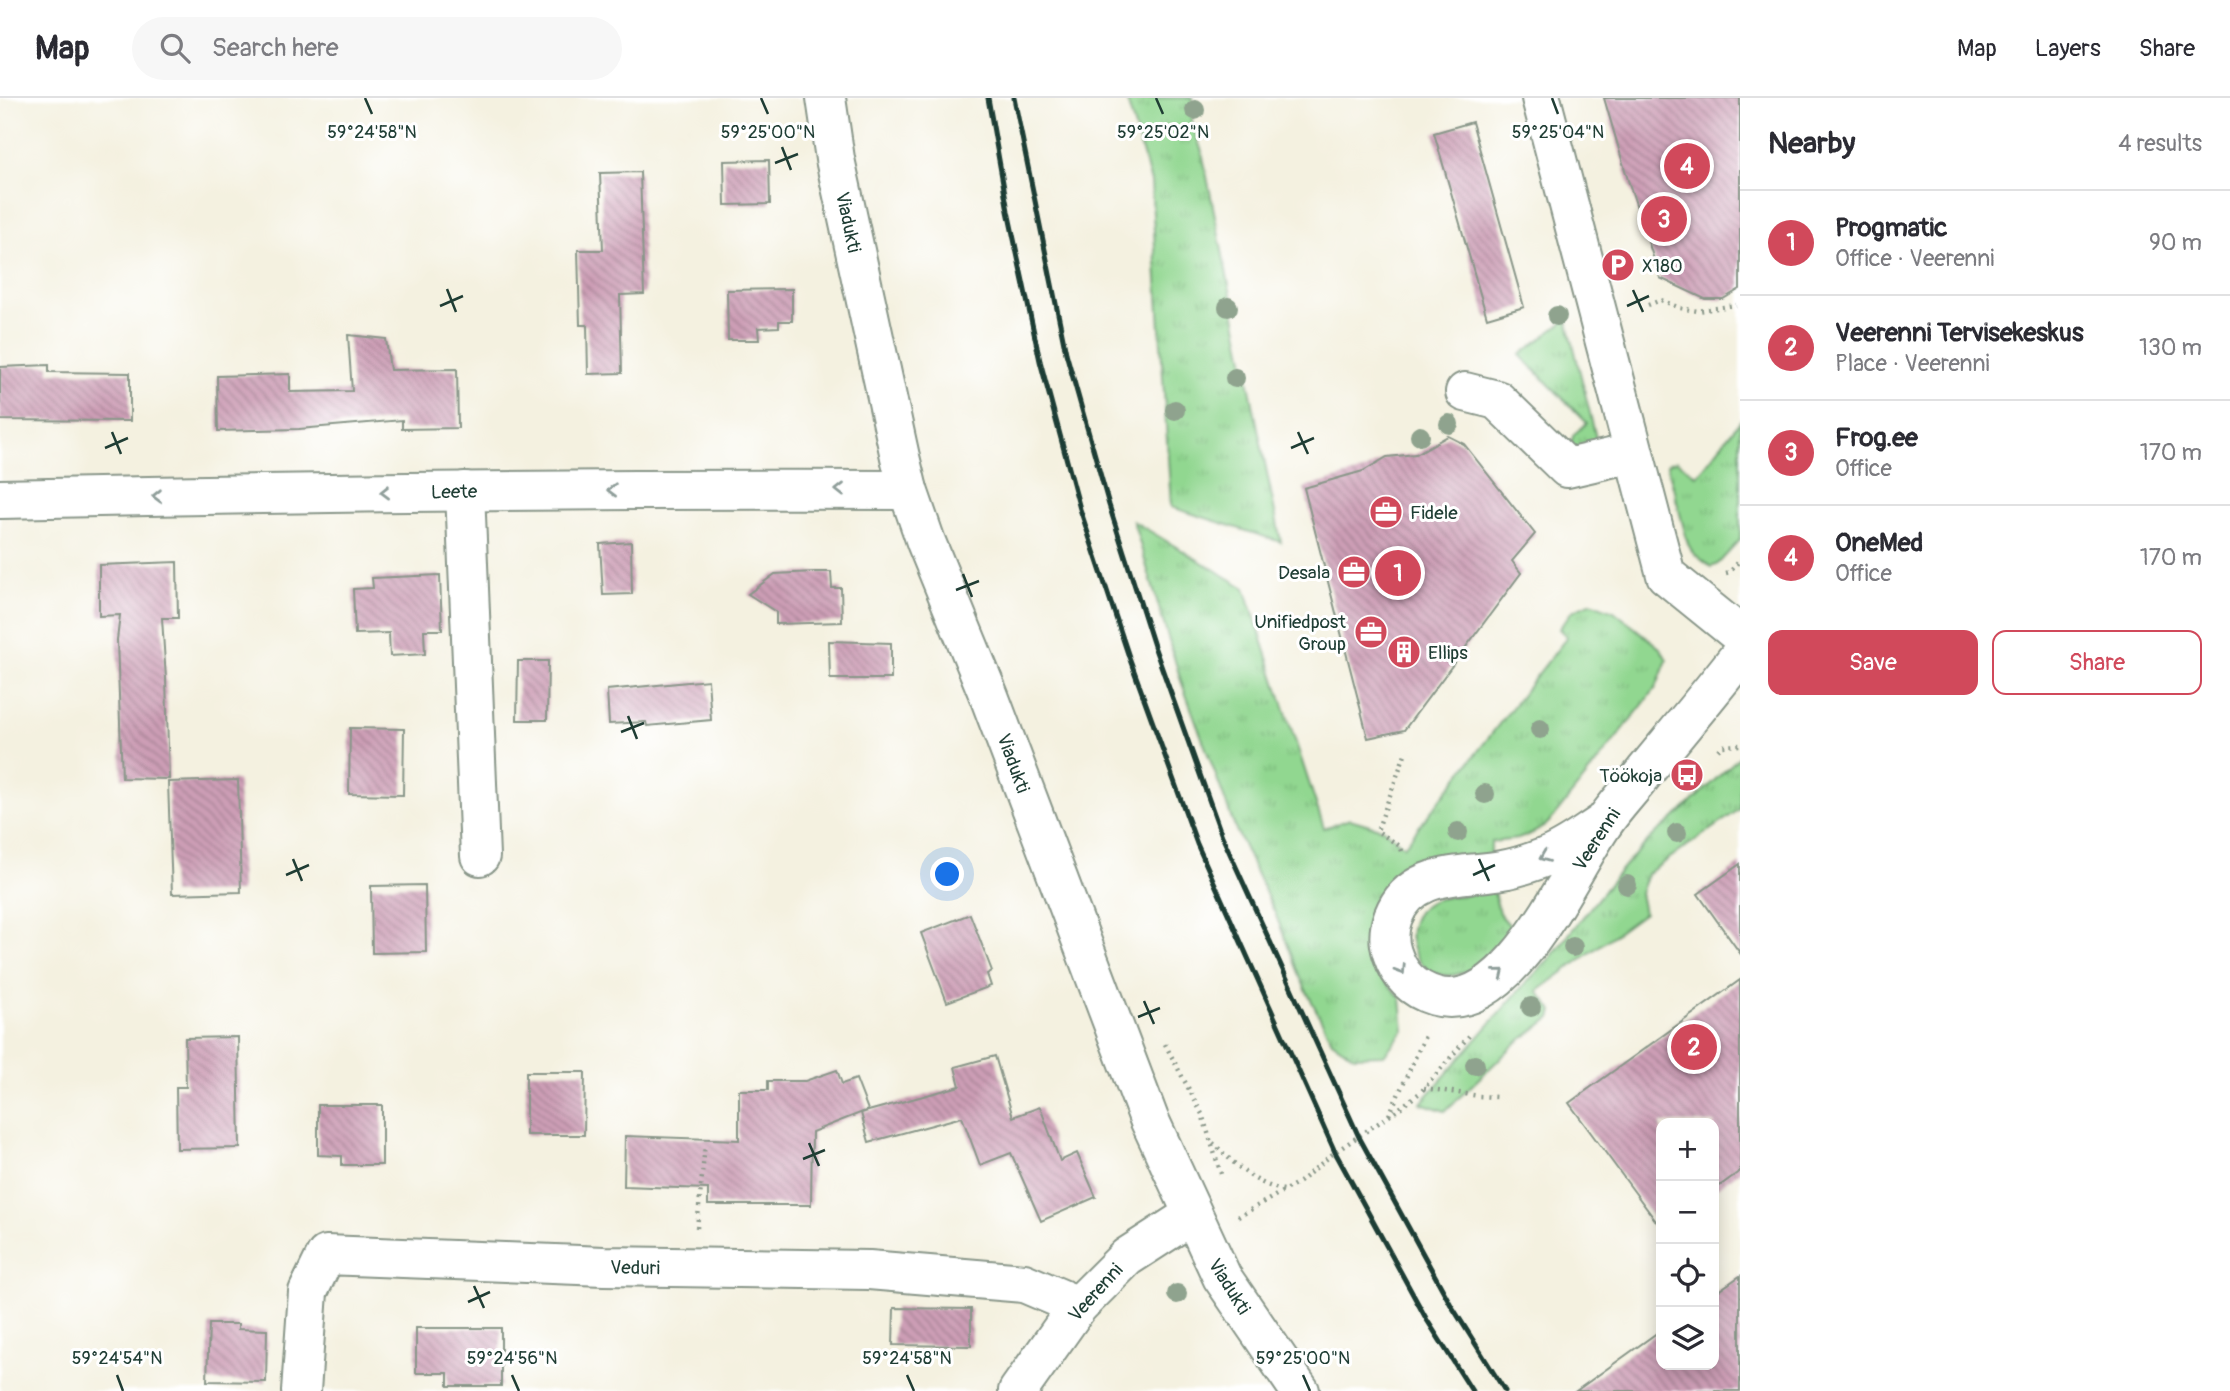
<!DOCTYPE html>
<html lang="en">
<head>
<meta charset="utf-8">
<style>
	body { margin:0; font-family:Pangolin,sans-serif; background:#f7f7f7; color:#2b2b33 }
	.controls { position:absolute; right:21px; bottom:21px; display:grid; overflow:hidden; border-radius:14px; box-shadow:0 4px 18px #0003 }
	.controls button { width:63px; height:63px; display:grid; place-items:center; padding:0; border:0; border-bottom:2px solid #e1e1e2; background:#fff; color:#2b2b33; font:35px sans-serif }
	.you { position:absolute; left:948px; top:777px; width:24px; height:24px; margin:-18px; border:5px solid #fff; border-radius:50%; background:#1a73e8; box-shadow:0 0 0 10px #1a73e833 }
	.badge { display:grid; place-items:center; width:46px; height:46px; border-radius:50%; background:#d1495b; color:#fff; font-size:23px; font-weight:700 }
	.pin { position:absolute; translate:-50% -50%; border:4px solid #fff; box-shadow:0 2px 7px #0006 }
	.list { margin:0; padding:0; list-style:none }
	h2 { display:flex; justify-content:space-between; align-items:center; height:91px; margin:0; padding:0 28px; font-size:30px }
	h2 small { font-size:23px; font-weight:400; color:#7c7c81 }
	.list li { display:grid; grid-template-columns:46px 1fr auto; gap:21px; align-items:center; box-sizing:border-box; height:105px; padding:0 28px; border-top:2px solid #e1e1e2 }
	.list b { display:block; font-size:26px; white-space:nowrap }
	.list p { margin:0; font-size:23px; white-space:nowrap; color:#7c7c81 }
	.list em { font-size:23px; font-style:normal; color:#7c7c81 }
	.actions { display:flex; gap:14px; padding:21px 28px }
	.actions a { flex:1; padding:16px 0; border:2px solid #d1495b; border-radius:14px; text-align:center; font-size:24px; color:#d1495b }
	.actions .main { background:#d1495b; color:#fff }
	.icon { flex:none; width:38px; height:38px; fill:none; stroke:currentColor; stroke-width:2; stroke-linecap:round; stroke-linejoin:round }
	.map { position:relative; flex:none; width:1740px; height:1293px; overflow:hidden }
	header { display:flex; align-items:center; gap:42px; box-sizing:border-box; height:98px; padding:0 35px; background:#fff; border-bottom:2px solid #e1e1e2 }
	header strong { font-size:33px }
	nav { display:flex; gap:38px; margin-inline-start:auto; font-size:24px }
	.search { width:490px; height:63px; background:#f7f7f7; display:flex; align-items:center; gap:18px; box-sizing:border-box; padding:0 24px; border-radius:38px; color:#7c7c81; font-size:26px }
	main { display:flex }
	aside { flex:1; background:#fff }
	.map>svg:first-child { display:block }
</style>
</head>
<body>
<header>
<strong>Map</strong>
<div class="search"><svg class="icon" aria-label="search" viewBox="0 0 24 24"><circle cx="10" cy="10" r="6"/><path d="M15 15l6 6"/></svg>Search here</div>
<nav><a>Map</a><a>Layers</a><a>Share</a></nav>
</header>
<main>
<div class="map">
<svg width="1740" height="1293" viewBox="0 0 1740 1293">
	<defs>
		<pattern id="grass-tufts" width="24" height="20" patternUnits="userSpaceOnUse" patternTransform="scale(1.75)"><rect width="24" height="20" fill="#91d790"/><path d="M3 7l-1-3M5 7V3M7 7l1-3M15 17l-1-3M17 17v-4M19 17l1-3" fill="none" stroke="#7db97d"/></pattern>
		<pattern id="building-back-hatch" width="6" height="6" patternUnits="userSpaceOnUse" patternTransform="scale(1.75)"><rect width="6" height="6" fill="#cd9eb6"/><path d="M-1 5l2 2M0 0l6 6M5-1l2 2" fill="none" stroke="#a68295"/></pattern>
	</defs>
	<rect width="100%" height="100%" fill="#fff"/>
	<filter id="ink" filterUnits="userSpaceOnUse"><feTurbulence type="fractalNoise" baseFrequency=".0143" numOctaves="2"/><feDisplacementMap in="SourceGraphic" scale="14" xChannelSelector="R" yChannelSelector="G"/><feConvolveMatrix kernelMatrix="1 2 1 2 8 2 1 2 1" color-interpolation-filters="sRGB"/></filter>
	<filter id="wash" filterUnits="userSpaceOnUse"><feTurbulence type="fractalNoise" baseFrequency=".00686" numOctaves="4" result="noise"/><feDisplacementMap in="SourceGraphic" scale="28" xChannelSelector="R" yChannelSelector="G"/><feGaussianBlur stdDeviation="1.57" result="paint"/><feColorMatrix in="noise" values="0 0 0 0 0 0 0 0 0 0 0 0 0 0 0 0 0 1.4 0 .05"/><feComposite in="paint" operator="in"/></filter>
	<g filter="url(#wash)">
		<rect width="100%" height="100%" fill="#f4f1e0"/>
		<g fill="url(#grass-tufts)" stroke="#588a62" stroke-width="2">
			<polygon points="1126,0 1192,0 1192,25 1202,54 1281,444 1171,409 1151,84"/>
			<polygon points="1567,221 1598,348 1574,350 1571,344 1574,336 1587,325 1520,257"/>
			<polygon points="1740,323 1740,442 1718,466 1711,469 1693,455 1688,446 1667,366 1677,363 1697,378"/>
			<polygon points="1133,423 1245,490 1324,730 1350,721 1383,731 1404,748 1567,539 1559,531 1572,513 1591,504 1614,513 1661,551 1667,562 1656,590 1553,720 1545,728 1531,736 1518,741 1491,744 1491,758 1428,762 1399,776 1381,799 1371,823 1368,852 1381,879 1401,900 1404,932 1384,957 1354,958 1332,943 1305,890 1275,815 1236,732 1181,583"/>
			<polygon points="1740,658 1740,711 1647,776 1640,795 1644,815 1538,893 1553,913 1551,920 1514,947 1445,1013 1421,1005 1522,889 1550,860 1623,769 1656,735 1679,716"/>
			<path d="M1494,794L1499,815L1516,835C1499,851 1478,873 1454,877C1413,884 1393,824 1430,804C1443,797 1477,796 1494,794Z"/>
		</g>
		<g id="blocks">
			<g fill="url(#building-back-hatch)">
				<polygon points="1604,0 1740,0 1740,191 1723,201 1705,201 1660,180 1628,82"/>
				<polygon points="1472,24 1524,209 1487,220 1434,35"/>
				<polygon points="769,62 770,106 725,107 724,63"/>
				<polygon points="640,74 644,196 620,197 622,275 588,276 587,227 580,227 578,152 603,152 600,75"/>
				<polygon points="792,191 792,223 779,223 779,229 758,230 759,242 728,242 727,192"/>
				<polygon points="348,237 386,241 390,272 457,271 458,330 402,331 402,322 299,331 218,333 217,278 290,276 290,294 352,293"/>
				<polygon points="49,267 49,274 130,275 130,323 0,322 0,269"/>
				<polygon points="1448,338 1464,346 1535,436 1512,463 1521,475 1404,632 1368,640 1304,390 1363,373 1387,359 1416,356"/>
				<polygon points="631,444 632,496 603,497 600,446"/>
				<polygon points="177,464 178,520 162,520 166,581 169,681 122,680 117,542 120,517 99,518 99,467"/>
				<polygon points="814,474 831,474 832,490 841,490 842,524 776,526 776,514 748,496 775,476"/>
				<polygon points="440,477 442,532 424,532 425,556 390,558 389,535 355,536 353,491 373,490 372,480"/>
				<polygon points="829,543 891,545 891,581 830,581"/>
				<polygon points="518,563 548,563 547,622 517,622"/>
				<polygon points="708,582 711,622 647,628 646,624 609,626 607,592"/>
				<polygon points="350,630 404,631 403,697 349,696"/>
				<polygon points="238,682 241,794 172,796 168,684"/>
				<polygon points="1740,766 1740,855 1698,796"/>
				<polygon points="425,787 426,854 372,855 371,788"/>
				<polygon points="970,816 992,873 987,876 991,888 947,904 921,835"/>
				<polygon points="1740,882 1740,1073 1714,1092 1714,1025 1661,1025 1661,1130 1569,1005"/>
				<polygon points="238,939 240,1050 177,1051 176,989 186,989 185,940"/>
				<polygon points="995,958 1013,1019 1040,1009 1060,1063 1077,1055 1096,1099 1041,1123 1011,1055 980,1067 962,1019 869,1044 861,1015 960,988 955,969"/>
				<polygon points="837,972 842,986 856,981 868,1012 812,1034 811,1107 708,1107 708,1091 624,1088 625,1038 739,1042 739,992 768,992 768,983 805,983"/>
				<polygon points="526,974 585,974 584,1037 526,1037"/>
				<polygon points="318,1007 382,1007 382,1067 342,1067 342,1058 318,1057"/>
				<polygon points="1740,1178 1740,1293 1576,1293 1661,1232 1661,1267 1714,1267 1714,1196"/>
				<polygon points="894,1210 971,1211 971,1248 893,1247"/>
				<polygon points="209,1226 238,1226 238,1231 267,1232 266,1284 207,1283"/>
				<polygon points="416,1230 501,1230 501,1288 448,1288 448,1275 416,1275"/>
			</g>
		</g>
	</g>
	<g filter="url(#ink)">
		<use href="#blocks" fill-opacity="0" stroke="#8a978a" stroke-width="2"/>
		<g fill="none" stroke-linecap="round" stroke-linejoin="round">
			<defs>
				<g id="minor">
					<polyline points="826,0 835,61 900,359 908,392 926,444 989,598 1149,1021 1222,1179 1300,1293"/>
					<polyline points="1541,0 1666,477 1740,537"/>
					<polyline points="1465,294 1497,302 1567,370 1632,355"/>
					<polyline points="465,393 480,758"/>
					<path d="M0,401C303,394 605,391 908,392"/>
					<path d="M1603,725C1584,737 1564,753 1543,760C1530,765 1516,770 1502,772C1461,779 1411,772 1393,819C1389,830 1388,843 1392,855C1399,877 1412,891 1435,898C1509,919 1569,774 1603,726C1615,708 1630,693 1643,676C1675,637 1709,597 1740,557"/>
					<polyline points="301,1293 308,1194 326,1157 604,1168 869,1172 1024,1185 1078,1208"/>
					<polyline points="1018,1293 1078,1208 1127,1159 1192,1117"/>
				</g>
			</defs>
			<use href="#minor" stroke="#8a978a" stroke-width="42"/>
			<g stroke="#8a978a" stroke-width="4.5" stroke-dasharray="2 5" stroke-linecap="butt">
				<polyline points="1648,207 1661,202 1680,210 1698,213 1736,207"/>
				<polyline points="1726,475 1730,474 1740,462"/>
				<polyline points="1718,652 1722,648 1740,647"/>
				<polyline points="1402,753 1400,748 1377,733 1405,656"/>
				<polyline points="1165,946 1202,1016 1222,1079"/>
				<polyline points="1424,990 1479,998 1496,999"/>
				<polyline points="1389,1017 1426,936"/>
				<path d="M1213,1045C1234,1065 1254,1087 1284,1092"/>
				<polyline points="1238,1119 1299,1084 1335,1054 1389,1018 1421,994 1469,938"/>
				<polyline points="697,1130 705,1047"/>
			</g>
			<use href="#minor" stroke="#fff" stroke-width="38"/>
			<g stroke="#1f3d34" stroke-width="5">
				<polyline points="988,0 1008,113 1040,263 1080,411 1129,559 1197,746 1335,1054 1427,1222 1472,1293"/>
				<polyline points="1014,0 1066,255 1109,407 1154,548 1222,738 1359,1039 1451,1207 1505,1293"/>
			</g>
		</g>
		<g fill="#8fa38e">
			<circle cx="1195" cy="12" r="10"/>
			<circle cx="1228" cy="209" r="10"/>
			<circle cx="1557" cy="218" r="10"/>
			<circle cx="1235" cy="280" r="10"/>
			<circle cx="1175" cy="312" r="10"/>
			<circle cx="1449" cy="326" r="10"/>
			<circle cx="1420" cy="338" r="10"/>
			<circle cx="1540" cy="631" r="10"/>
			<circle cx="1485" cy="696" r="10"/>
			<circle cx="1458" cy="734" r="10"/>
			<circle cx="1677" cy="735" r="10"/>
			<circle cx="1627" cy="787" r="10"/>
			<circle cx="1573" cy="849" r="10"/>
			<circle cx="1531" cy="909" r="10"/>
			<circle cx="1475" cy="967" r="10"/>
			<circle cx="1177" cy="1196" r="10"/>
		</g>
		<defs><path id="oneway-chevron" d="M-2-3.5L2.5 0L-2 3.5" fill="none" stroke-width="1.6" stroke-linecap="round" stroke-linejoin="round" transform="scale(1.75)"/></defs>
		<g stroke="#8f9e9a">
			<use href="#oneway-chevron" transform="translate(612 392) rotate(179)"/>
			<use href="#oneway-chevron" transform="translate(840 392) rotate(-180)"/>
			<use href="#oneway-chevron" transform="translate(385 394) rotate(179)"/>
			<use href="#oneway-chevron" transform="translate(157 398) rotate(179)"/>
			<use href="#oneway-chevron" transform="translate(1544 759) rotate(158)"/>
			<use href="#oneway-chevron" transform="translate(1401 872) rotate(58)"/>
			<use href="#oneway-chevron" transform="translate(1500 875) rotate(-39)"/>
		</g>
	</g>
	<path fill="none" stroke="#1f3d34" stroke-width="2.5" d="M365,0L372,16M761,0L768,16M1156,0L1163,16M1552,0L1558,16M782,49L791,72M775,65L798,56M447,191L456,214M1633,192L1643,214M440,208L463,198M1627,208L1649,198M112,334L121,356M1298,334L1308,356M105,350L128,340M1291,350L1314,340M963,476L972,499M956,492L979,483M628,618L637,641M621,634L644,625M293,761L302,783M1479,761L1489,783M286,777L309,767M1473,777L1495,767M1144,903L1154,926M1138,919L1160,910M809,1045L819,1068M803,1061L825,1052M474,1188L484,1210M468,1204L490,1194M117,1277L123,1293M512,1277L519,1293M907,1277L914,1293M1303,1277L1310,1293"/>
	<defs>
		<symbol id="parking-disc" viewBox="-11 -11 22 22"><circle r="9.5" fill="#d1495b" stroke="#fff"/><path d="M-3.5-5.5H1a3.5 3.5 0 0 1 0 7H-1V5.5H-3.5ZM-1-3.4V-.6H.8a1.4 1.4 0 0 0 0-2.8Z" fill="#fff"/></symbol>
		<symbol id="office-disc" viewBox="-11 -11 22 22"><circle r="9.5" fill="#d1495b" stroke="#fff"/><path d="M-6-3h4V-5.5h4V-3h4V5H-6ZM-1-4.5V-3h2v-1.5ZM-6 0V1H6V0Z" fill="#fff"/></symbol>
		<symbol id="building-disc" viewBox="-11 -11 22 22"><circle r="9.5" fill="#d1495b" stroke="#fff"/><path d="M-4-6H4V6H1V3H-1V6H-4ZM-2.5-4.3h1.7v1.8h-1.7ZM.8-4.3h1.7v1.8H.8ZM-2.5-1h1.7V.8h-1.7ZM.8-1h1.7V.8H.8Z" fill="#fff"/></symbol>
		<symbol id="bus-disc" viewBox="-11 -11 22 22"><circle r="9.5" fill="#d1495b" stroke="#fff"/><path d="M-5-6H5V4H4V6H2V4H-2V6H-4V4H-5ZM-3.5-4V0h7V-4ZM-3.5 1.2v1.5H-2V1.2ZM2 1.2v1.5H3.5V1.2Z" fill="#fff"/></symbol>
	</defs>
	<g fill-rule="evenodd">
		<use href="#parking-disc" x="1599" y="148" width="38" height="38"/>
		<use href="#office-disc" x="1367" y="395" width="38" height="38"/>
		<use href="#office-disc" x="1335" y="455" width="38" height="38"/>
		<use href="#office-disc" x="1352" y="515" width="38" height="38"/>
		<use href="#building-disc" x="1385" y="535" width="38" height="38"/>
		<use href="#bus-disc" x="1668" y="658" width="38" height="38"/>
	</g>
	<g text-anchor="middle" stroke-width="6" stroke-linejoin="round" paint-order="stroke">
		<g font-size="19" fill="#1f3d34" stroke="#fff">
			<text transform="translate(849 124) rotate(78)" y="7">Viadukti</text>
			<text transform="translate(454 393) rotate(-1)" y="7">Leete</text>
			<text transform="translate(1014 665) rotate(70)" y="7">Viadukti</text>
			<text transform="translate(1596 741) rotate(-57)" y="7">Veerenni</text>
			<text transform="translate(635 1169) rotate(1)" y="7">Veduri</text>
			<text transform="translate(1230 1188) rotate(58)" y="7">Viadukti</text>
			<text transform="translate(1095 1194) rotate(-48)" y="7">Veerenni</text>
		</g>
		<g font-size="19" fill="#1f3d34" stroke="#fff" text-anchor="start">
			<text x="1642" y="174">X180</text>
			<text x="1410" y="421">Fidele</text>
			<text x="1330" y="481" text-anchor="end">Desala</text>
			<text x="1346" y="530" text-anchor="end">Unifiedpost<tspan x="1346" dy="22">Group</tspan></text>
			<text x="1428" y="561">Ellips</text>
			<text x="1662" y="684" text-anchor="end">Töökoja</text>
		</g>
	</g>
	<g font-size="18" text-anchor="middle" fill="#1f3d34" stroke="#fff" stroke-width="6" stroke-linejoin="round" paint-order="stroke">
		<text x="372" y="40">59°24'58"N</text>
		<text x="768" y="40">59°25'00"N</text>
		<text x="1163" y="40">59°25'02"N</text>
		<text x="1558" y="40">59°25'04"N</text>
		<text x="117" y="1266">59°24'54"N</text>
		<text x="512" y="1266">59°24'56"N</text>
		<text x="907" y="1266">59°24'58"N</text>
		<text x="1303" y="1266">59°25'00"N</text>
	</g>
</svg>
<div class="controls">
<button>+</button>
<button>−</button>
<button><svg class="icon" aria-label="locate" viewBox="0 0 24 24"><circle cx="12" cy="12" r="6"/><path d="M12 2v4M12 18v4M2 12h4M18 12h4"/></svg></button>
<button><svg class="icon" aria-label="layers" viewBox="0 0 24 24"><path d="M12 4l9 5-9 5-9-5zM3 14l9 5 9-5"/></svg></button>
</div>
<div class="you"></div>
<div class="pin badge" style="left:1398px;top:475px">1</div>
<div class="pin badge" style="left:1694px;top:949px">2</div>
<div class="pin badge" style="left:1664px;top:121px">3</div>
<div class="pin badge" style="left:1687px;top:68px">4</div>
</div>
<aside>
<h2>Nearby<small>4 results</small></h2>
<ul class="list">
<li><span class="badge">1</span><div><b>Progmatic</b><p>Office · Veerenni</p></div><em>90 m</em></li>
<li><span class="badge">2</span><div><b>Veerenni Tervisekeskus</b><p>Place · Veerenni</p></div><em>130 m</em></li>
<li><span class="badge">3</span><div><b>Frog.ee</b><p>Office</p></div><em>170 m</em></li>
<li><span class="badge">4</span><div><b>OneMed</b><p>Office</p></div><em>170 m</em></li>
</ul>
<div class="actions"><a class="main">Save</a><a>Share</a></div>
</aside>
</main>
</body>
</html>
